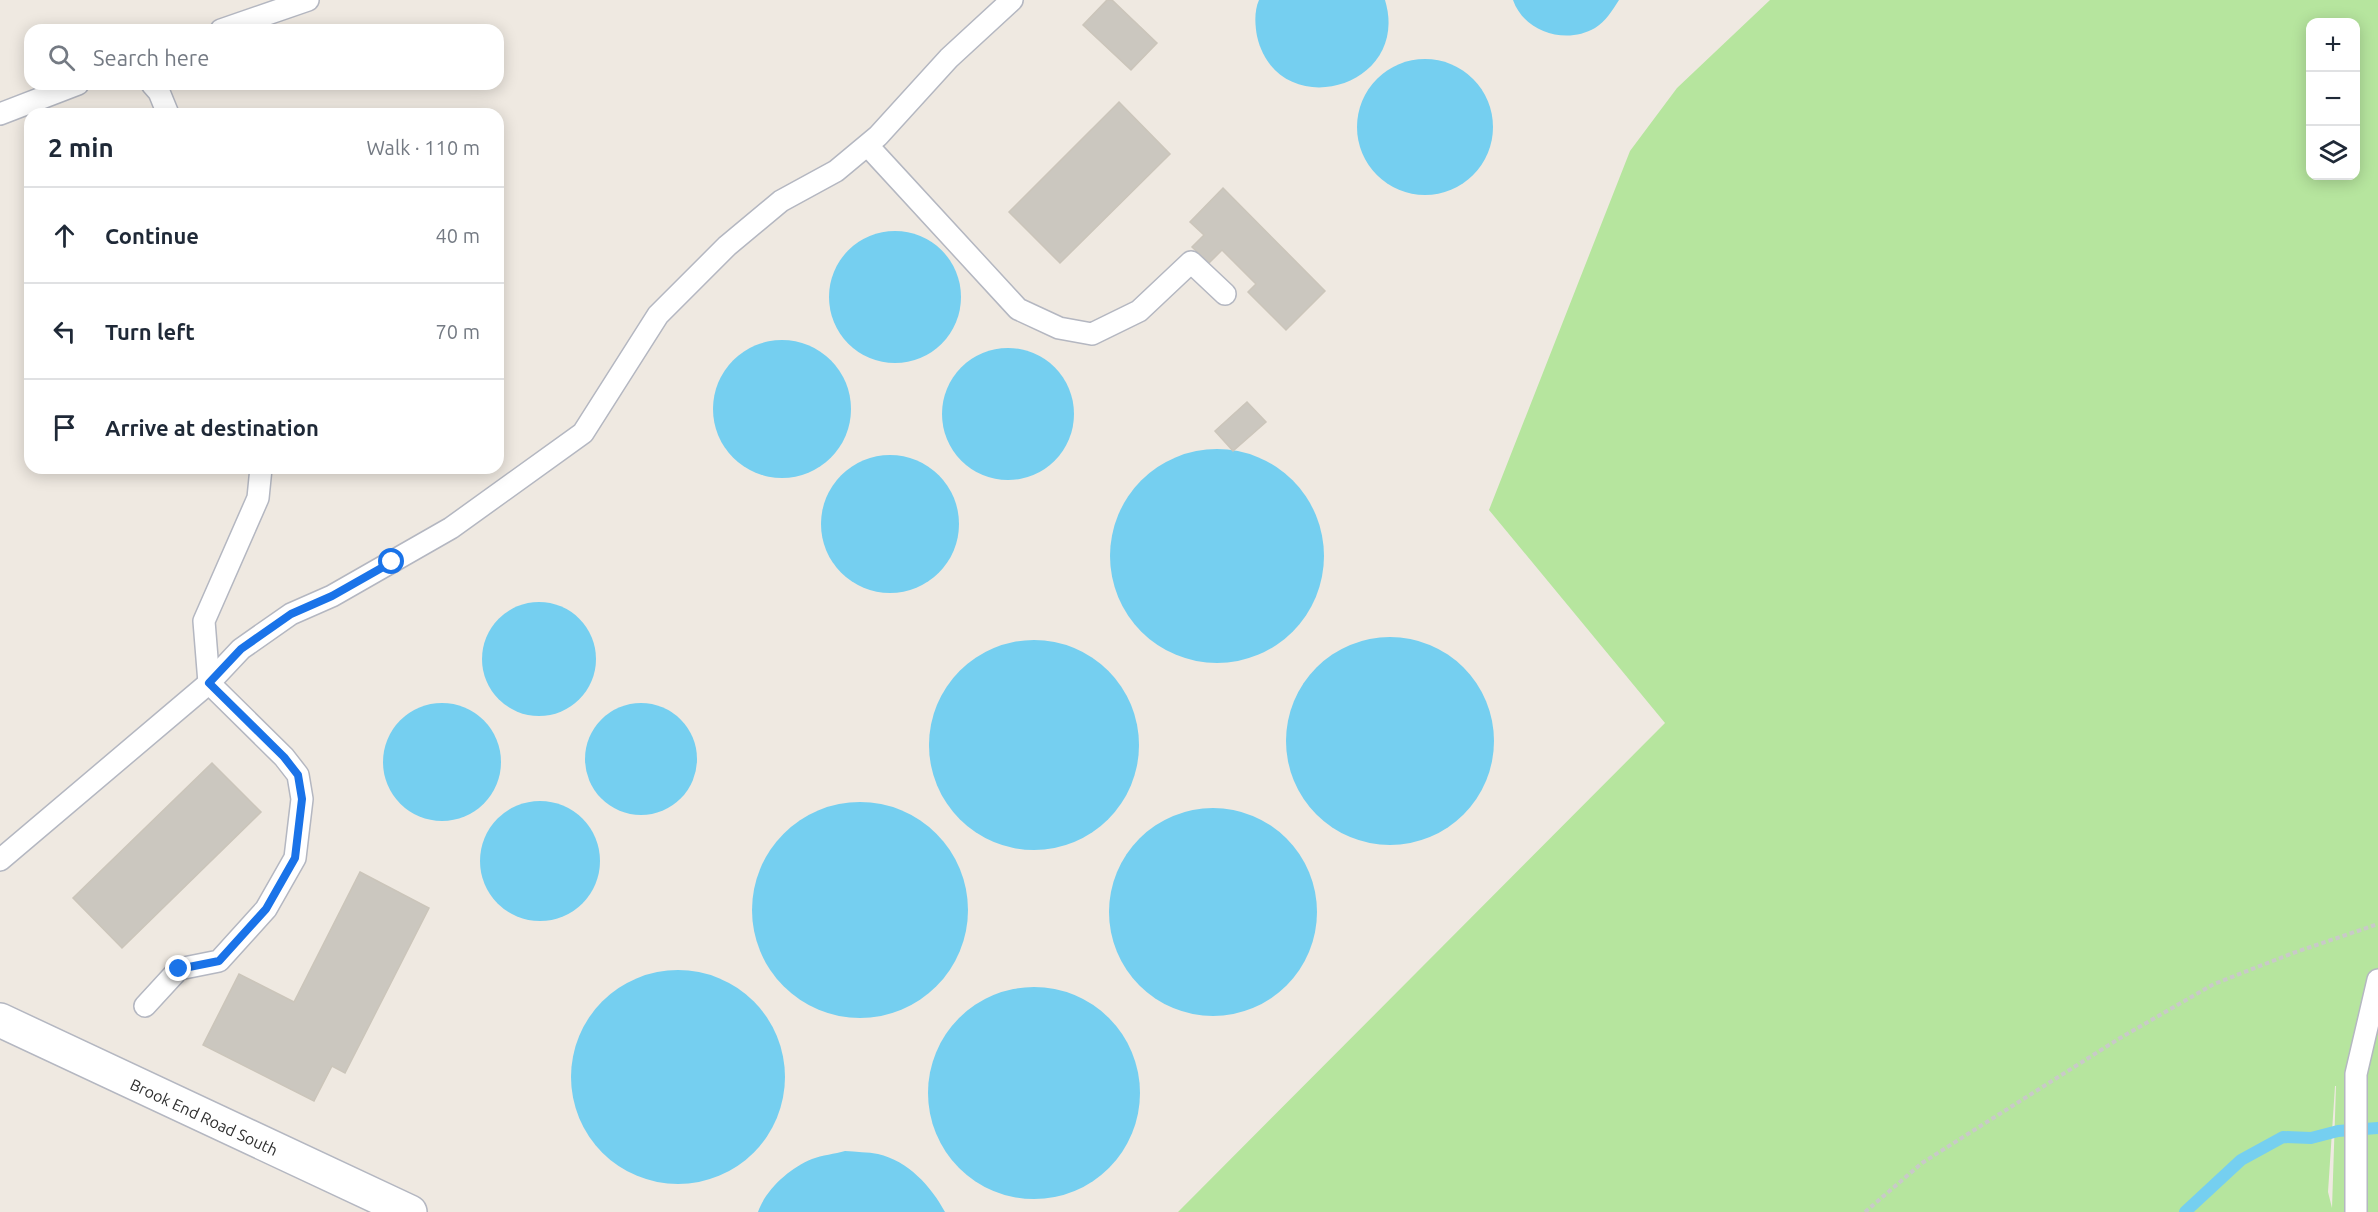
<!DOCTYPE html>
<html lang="en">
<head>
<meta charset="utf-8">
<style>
	body { margin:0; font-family:Ubuntu,sans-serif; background:#f6f6f7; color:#1f2937 }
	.controls { position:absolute; right:18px; top:18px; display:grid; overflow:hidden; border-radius:12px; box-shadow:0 3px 15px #0003 }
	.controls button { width:54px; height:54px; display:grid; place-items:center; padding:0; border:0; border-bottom:2px solid #e0e1e3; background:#fff; color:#1f2937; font:30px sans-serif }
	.stop { position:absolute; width:18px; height:18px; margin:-14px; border:4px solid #1a73e8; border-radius:50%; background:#fff }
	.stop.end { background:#1a73e8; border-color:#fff; box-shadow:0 2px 6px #0008 }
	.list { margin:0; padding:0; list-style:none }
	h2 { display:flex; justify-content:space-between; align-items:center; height:78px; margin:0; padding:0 24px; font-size:26px }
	h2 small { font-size:20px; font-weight:400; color:#747a83 }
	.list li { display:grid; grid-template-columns:39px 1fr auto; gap:18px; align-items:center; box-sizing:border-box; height:96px; padding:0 24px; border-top:2px solid #e0e1e3 }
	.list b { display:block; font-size:22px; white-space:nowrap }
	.list em { font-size:20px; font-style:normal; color:#747a83 }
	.icon { flex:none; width:33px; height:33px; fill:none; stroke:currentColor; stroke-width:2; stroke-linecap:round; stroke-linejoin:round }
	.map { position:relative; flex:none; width:2378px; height:1212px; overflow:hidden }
	.search { position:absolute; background:#fff; box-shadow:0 3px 15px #0003; left:24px; top:24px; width:480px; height:66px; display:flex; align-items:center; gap:15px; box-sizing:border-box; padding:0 21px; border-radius:18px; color:#747a83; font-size:22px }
	.panel { position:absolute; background:#fff; box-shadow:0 3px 15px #0003; left:24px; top:108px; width:480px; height:366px; border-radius:18px }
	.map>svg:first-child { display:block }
</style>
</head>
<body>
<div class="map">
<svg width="2378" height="1212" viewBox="0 0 2378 1212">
	<rect width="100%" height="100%" fill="#efe9e1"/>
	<path fill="#b6e59e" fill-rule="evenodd" d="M1770,0H2378V1212H1178L1665,723L1489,510L1630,151L1677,88ZM2310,22H2356V176H2310ZM2335,1086H2336L2332,1208L2328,1192Z"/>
	<g fill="#75cff0">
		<path d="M1259,0H1385C1412,89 1277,125 1257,36C1255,25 1254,11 1259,0Z"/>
		<path d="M1513,0H1619C1612,11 1606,21 1595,28C1566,45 1524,32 1513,0Z"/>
		<circle cx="1425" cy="127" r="68"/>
		<circle cx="895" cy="297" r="66"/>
		<circle cx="782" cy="409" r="69"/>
		<circle cx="1008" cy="414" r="66"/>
		<circle cx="1217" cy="556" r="107"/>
		<circle cx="890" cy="524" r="69"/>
		<circle cx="539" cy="659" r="57"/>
		<circle cx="1390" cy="741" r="104"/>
		<circle cx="1034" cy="745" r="105"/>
		<circle cx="641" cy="759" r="56"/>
		<circle cx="442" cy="762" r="59"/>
		<circle cx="540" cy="861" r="60"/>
		<circle cx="860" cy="910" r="108"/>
		<circle cx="1213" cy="912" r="104"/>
		<circle cx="678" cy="1077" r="107"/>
		<circle cx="1034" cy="1093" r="106"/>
		<path d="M845,1151C856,1152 868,1152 878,1154C908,1161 931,1186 945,1212H758C766,1189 790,1168 812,1159C822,1155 835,1154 845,1151Z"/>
	</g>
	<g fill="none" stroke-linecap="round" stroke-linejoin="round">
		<polyline stroke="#75cff0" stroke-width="12" points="2185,1212 2241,1160 2283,1137 2311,1138 2338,1131 2378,1128"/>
	</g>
	<g fill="#cbc7bf" stroke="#cbc5ba" stroke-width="1.5">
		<polygon points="1107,0 1112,0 1157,43 1131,70 1083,25"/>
		<polygon points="1119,102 1170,154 1060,263 1009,212"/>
		<polygon points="1223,188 1325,291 1286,330 1248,292 1256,284 1222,250 1209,263 1192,247 1204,235 1190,222"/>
		<polygon points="1247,402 1266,422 1233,451 1215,431"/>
		<polygon points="212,763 261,812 122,948 73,898"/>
		<polygon points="360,872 429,908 345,1073 332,1066 314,1101 203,1045 239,974 294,1002"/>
	</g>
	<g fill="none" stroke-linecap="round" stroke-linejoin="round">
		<defs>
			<g id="service">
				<polyline points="221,30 308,0"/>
				<polyline points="152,84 159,92 168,114"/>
				<polyline points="0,114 78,84"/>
				<polyline points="868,146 1018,309 1059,328 1092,334 1139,311 1191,262 1225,294"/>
				<polyline points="0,860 209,683 241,649 291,614 332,596 451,528 583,433 658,315 727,246 781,201 836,171 878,136 949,58 1012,0"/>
				<polyline points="145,1006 179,969 219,961 266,909 295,858 302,799 298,775 284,757 209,683 204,621 258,498 261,468"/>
				<polyline points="2356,1212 2356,1074 2378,980"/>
			</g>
			<polyline id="minor" points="0,1020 410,1212"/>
		</defs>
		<use href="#service" stroke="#b4b7c1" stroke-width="24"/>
		<use href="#minor" stroke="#b4b7c1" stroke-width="36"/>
		<polyline stroke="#c9c9c9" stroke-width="4" stroke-dasharray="4.5 3" stroke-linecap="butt" points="1865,1212 1922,1163 2120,1038 2214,984 2293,953 2378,924"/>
		<use href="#service" stroke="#fff" stroke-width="21"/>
		<use href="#minor" stroke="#fff" stroke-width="33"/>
	</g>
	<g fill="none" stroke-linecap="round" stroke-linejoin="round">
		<polyline stroke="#1a73e8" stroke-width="8" points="179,969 219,961 266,909 295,858 302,799 298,775 284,757 209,683 241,649 291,614 332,596 392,562"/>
	</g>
	<g text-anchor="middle" stroke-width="6" stroke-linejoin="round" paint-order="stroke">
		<g font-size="16" fill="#2e2e2e" stroke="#fff">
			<text transform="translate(204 1117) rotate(25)" y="6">Brook End Road South</text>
		</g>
	</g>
</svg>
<div class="controls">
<button>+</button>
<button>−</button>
<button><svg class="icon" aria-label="layers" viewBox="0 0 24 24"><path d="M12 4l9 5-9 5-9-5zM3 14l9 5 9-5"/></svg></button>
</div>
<div class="stop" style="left:392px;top:562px"></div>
<div class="stop end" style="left:179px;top:969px"></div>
<div class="search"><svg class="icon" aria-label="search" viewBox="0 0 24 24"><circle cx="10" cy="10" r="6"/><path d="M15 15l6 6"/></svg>Search here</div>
<section class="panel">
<h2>2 min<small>Walk · 110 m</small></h2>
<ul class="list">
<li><svg class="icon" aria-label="ahead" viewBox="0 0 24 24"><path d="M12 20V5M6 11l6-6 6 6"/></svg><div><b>Continue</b></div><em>40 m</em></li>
<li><svg class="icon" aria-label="left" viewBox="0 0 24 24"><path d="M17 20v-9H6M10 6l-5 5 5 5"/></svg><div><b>Turn left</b></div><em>70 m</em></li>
<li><svg class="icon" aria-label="arrive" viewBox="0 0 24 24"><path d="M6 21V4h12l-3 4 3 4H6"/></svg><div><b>Arrive at destination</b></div></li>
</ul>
</section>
</div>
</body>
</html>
